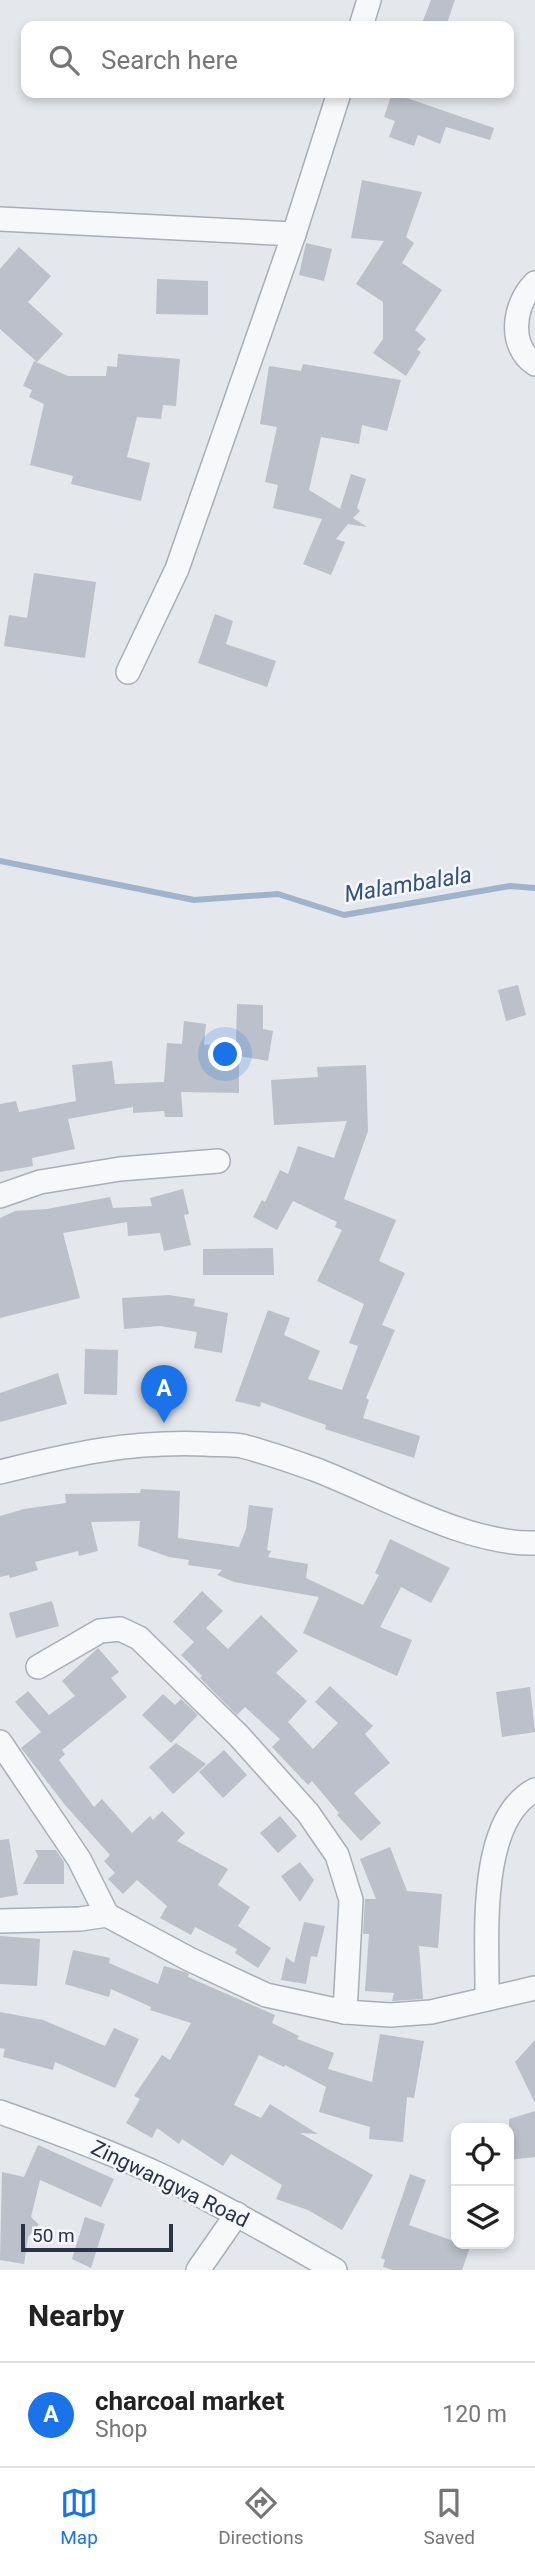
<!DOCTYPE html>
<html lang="en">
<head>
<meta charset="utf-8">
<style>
	body { margin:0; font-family:Roboto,sans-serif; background:#f2f2f2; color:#222 }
	.controls { position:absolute; right:21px; bottom:21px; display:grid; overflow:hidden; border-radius:14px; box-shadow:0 4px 10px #0003 }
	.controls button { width:63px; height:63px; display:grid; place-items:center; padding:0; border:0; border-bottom:2px solid #e0e0e0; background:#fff; color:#222; font:35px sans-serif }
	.scale { position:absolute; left:21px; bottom:18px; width:152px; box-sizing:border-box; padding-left:7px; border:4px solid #2b3445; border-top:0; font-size:19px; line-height:24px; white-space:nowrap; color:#2b3445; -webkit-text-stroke:5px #f4f6f9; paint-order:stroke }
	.you { position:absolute; left:226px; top:1055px; width:24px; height:24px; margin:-18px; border:5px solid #fff; border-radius:50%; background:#1a73e8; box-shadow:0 0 0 10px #1a73e833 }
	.badge { display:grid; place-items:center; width:46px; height:46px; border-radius:50%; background:#1a73e8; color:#fff; font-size:23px; font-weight:700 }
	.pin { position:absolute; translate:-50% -58px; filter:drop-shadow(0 2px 4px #0008) }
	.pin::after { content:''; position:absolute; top:37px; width:24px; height:21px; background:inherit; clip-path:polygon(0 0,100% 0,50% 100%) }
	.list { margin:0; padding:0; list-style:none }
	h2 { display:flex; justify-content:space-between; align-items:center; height:91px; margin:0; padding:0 28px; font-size:30px }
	h2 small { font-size:23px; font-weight:400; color:#767676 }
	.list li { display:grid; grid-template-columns:46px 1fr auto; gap:21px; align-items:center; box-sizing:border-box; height:105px; padding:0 28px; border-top:2px solid #e0e0e0 }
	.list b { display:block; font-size:26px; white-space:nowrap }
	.list p { margin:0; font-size:23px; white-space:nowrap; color:#767676 }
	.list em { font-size:23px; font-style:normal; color:#767676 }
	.icon { flex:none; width:38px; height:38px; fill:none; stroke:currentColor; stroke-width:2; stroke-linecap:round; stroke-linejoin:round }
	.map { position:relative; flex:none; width:535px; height:2270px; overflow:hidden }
	.search { position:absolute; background:#fff; box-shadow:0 4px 10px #0003; left:21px; right:21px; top:21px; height:77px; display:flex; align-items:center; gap:18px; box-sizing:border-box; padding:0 24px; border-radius:14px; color:#767676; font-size:26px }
	.sheet { height:196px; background:#fff }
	nav { display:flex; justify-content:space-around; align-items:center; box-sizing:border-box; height:98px; border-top:2px solid #e0e0e0; background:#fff; font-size:19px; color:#767676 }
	nav a { display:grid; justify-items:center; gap:4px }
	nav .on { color:#1a73e8 }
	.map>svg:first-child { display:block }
</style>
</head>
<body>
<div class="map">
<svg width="535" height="2270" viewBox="0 0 535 2270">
	<rect width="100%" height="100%" fill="#e4e7ec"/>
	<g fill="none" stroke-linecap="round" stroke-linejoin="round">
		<polyline stroke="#9fb4cc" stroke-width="6" points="0,861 194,900 278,894 344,915 510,886 535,888"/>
	</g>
	<g fill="#bbc0ca">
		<polygon points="431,0 455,0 446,26 421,26"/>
		<polygon points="392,93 494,128 490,140 446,127 440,144 418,135 414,146 389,137 395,121 384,117"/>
		<polygon points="362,180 422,192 406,237 414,243 402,263 442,290 415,330 426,339 417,350 421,352 406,376 373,353 383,339 383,302 356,284 384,241 351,238"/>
		<polygon points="306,243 332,249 324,281 299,275"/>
		<polygon points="19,247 51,276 28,302 63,334 37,362 0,329 0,269"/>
		<polygon points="157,279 208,281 208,315 156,314"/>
		<polygon points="118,354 180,359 176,406 163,405 161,419 137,417 127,457 150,463 141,501 71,484 73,476 30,465 44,404 29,397 32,390 23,386 34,361 68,376 106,376 107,366 117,367"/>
		<polygon points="303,364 401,380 387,431 362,425 359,444 321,437 309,490 340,509 351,474 366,479 357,508 360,511 353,518 367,527 348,524 336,539 345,542 331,575 303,564 322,519 273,508 278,485 265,482 277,427 260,424 269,366 301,371"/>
		<polygon points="34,573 96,582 85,658 4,646 9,615 27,618"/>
		<polygon points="215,614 233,621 226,644 276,661 267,687 198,663"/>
		<polygon points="518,985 526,1015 506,1021 498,990"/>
		<polygon points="237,1004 263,1005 263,1029 273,1031 268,1061 239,1056 239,1093 181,1092 183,1117 165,1117 164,1111 133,1113 133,1107 68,1119 75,1149 32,1158 33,1166 0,1172 0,1104 16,1101 19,1112 76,1101 72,1065 112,1061 115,1084 164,1082 167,1043 182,1044 184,1021 206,1024 204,1045 236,1042"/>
		<polygon points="366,1065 368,1131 344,1199 396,1220 379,1261 405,1273 382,1325 395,1330 366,1398 369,1400 363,1418 420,1436 414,1458 325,1429 326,1425 261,1402 260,1407 235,1401 268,1310 290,1318 284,1335 320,1351 308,1379 342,1390 358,1346 349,1343 364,1304 317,1281 342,1230 335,1227 337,1222 293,1201 277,1230 253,1217 262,1200 265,1202 280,1170 288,1174 298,1146 334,1158 347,1121 274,1125 271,1080 318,1077 317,1067"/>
		<polygon points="183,1189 189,1214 184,1215 191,1245 164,1251 160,1233 128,1236 127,1222 63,1233 80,1298 0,1318 0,1218 15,1211 47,1209 110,1197 113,1208 152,1206 150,1198"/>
		<polygon points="273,1248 274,1275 203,1275 203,1249"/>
		<polygon points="169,1295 195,1299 194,1306 228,1313 222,1353 194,1348 197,1332 160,1326 124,1329 122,1298"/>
		<polygon points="85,1349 118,1350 117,1395 84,1394"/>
		<polygon points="58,1373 67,1404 0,1422 0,1393"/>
		<polygon points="141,1489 180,1491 178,1538 239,1547 246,1529 249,1505 273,1508 267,1550 271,1551 268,1557 308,1564 306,1578 363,1605 379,1575 375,1573 390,1539 450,1568 431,1603 401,1587 380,1627 412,1640 397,1676 303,1633 319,1597 234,1582 217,1575 222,1570 188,1565 189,1560 169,1557 138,1546 140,1521 91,1522 98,1551 79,1556 78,1551 35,1562 38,1570 10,1578 9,1575 0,1577 0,1516 24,1509 66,1503 65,1494 140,1493"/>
		<polygon points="202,1591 223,1611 206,1628 228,1649 261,1615 298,1651 276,1673 307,1701 288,1722 313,1749 338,1723 315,1702 330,1686 373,1726 365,1734 390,1763 354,1793 381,1823 361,1841 337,1815 339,1813 312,1781 308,1785 272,1747 280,1739 245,1707 237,1715 200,1678 202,1676 181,1655 194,1642 173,1622"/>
		<polygon points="52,1601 59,1626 16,1638 9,1613"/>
		<polygon points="98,1648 119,1672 111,1678 127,1697 62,1750 65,1754 59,1760 94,1807 102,1799 132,1833 150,1816 153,1820 162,1811 185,1833 177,1841 228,1869 218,1885 250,1907 238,1926 271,1948 258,1968 235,1953 237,1949 195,1927 191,1935 160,1918 167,1906 137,1880 123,1894 108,1879 115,1873 104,1861 110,1855 65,1805 21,1748 41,1732 15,1702 28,1691 49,1715 75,1696 62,1681"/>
		<polygon points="530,1687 535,1732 502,1737 496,1692"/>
		<polygon points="163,1694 175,1705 181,1699 198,1715 171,1743 142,1715"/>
		<polygon points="176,1743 206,1764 173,1794 149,1767"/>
		<polygon points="224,1750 247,1775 223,1798 199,1772"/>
		<polygon points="280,1816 297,1836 278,1853 260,1833"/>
		<polygon points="9,1839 18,1895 0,1898 0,1840"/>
		<polygon points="390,1847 407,1891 442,1894 438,1948 419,1946 423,1999 392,2001 394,1993 365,1991 369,1934 363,1934 365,1899 376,1899 360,1859"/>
		<polygon points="35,1850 56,1850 64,1862 64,1884 23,1884 38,1856"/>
		<polygon points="300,1862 314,1880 300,1902 281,1876"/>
		<polygon points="304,1922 325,1926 317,1957 311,1956 306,1984 281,1980 286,1957 294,1963"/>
		<polygon points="0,1936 40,1939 37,1986 0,1984"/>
		<polygon points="73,1950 110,1958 109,1963 158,1984 164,1966 185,1972 189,1974 188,1977 275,2015 272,2023 299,2036 297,2039 334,2053 328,2069 372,2082 380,2034 424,2041 414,2098 407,2097 403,2142 369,2139 370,2127 319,2112 326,2087 285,2065 284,2067 259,2055 234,2105 261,2118 270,2104 318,2134 300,2133 373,2175 342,2230 308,2210 276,2199 282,2185 231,2154 223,2166 182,2139 179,2144 157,2128 152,2138 126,2123 140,2099 134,2096 162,2055 170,2060 191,2023 150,2010 151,2007 111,1989 109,1997 65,1984"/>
		<polygon points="0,2012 43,2020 105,2046 114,2028 139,2039 115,2088 55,2062 53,2070 3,2057 5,2049 0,2048"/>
		<polygon points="535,2040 535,2103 515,2062"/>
		<polygon points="535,2111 535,2157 509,2160 509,2119"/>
		<polygon points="38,2145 114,2179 101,2207 40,2180 31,2217 39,2225 28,2237 24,2264 0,2260 2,2172 24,2177"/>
		<polygon points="410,2174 426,2180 409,2225 470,2247 462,2270 393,2270 383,2267 385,2260 381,2258"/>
		<polygon points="85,2217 105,2224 91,2268 72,2259"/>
	</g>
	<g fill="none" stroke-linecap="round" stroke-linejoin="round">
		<defs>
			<g id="minor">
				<polyline points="361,26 369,0"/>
				<polyline points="0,219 294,234"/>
				<path d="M535,283C513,305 508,346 535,364"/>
				<polyline points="128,672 177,569 294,234 339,93"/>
				<polyline points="0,1196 40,1182 120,1169 218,1161"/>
				<path d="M0,1472C72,1454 130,1441 205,1444C217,1445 231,1444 242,1446C266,1452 291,1461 314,1469C378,1493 466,1545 535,1543"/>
				<polyline points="38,1667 100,1631 120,1629 139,1638 239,1736 308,1813 337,1855 351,1900 345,2012"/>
				<polyline points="0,1742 79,1859 107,1915"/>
				<polyline points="0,1921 80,1919 107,1915 189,1959 266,1995 345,2012 390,2015 431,2012 535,1988"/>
				<path d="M487,1999C488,1942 476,1821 535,1790"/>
				<path d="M0,2112C54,2131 108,2151 160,2175C220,2204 277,2237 335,2270"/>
				<polyline points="198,2270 237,2214"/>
			</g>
		</defs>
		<use href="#minor" stroke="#a9aeb7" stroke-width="26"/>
		<use href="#minor" stroke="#f7f8fa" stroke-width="23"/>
	</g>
	<g text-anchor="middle" stroke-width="5" stroke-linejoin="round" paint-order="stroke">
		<g font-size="21" fill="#2b3445" stroke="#f4f6f9">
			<text transform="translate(170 2184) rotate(26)" y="7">Zingwangwa Road</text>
		</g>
		<g font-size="23" font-style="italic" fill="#34527a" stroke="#f4f6f9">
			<text transform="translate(408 884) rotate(-9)" y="8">Malambalala</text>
		</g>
	</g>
</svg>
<div class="controls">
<button><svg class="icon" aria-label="locate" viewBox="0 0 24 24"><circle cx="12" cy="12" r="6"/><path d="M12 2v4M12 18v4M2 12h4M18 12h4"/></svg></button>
<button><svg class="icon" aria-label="layers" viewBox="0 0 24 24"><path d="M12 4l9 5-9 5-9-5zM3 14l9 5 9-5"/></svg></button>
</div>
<div class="scale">50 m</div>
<div class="you"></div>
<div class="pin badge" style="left:164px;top:1423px">A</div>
<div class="search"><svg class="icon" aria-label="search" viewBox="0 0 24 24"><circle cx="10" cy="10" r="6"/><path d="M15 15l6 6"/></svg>Search here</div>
</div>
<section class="sheet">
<h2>Nearby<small></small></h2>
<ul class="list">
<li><span class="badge">A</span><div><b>charcoal market</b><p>Shop</p></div><em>120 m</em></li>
</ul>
</section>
<nav>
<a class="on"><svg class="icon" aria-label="map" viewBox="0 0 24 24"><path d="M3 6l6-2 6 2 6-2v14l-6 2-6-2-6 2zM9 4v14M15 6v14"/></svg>Map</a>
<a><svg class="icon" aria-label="directions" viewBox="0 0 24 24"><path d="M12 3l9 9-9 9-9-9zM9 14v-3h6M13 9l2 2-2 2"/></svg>Directions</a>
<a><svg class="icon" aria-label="saved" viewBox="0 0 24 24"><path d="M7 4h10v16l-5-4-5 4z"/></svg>Saved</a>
</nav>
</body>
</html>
